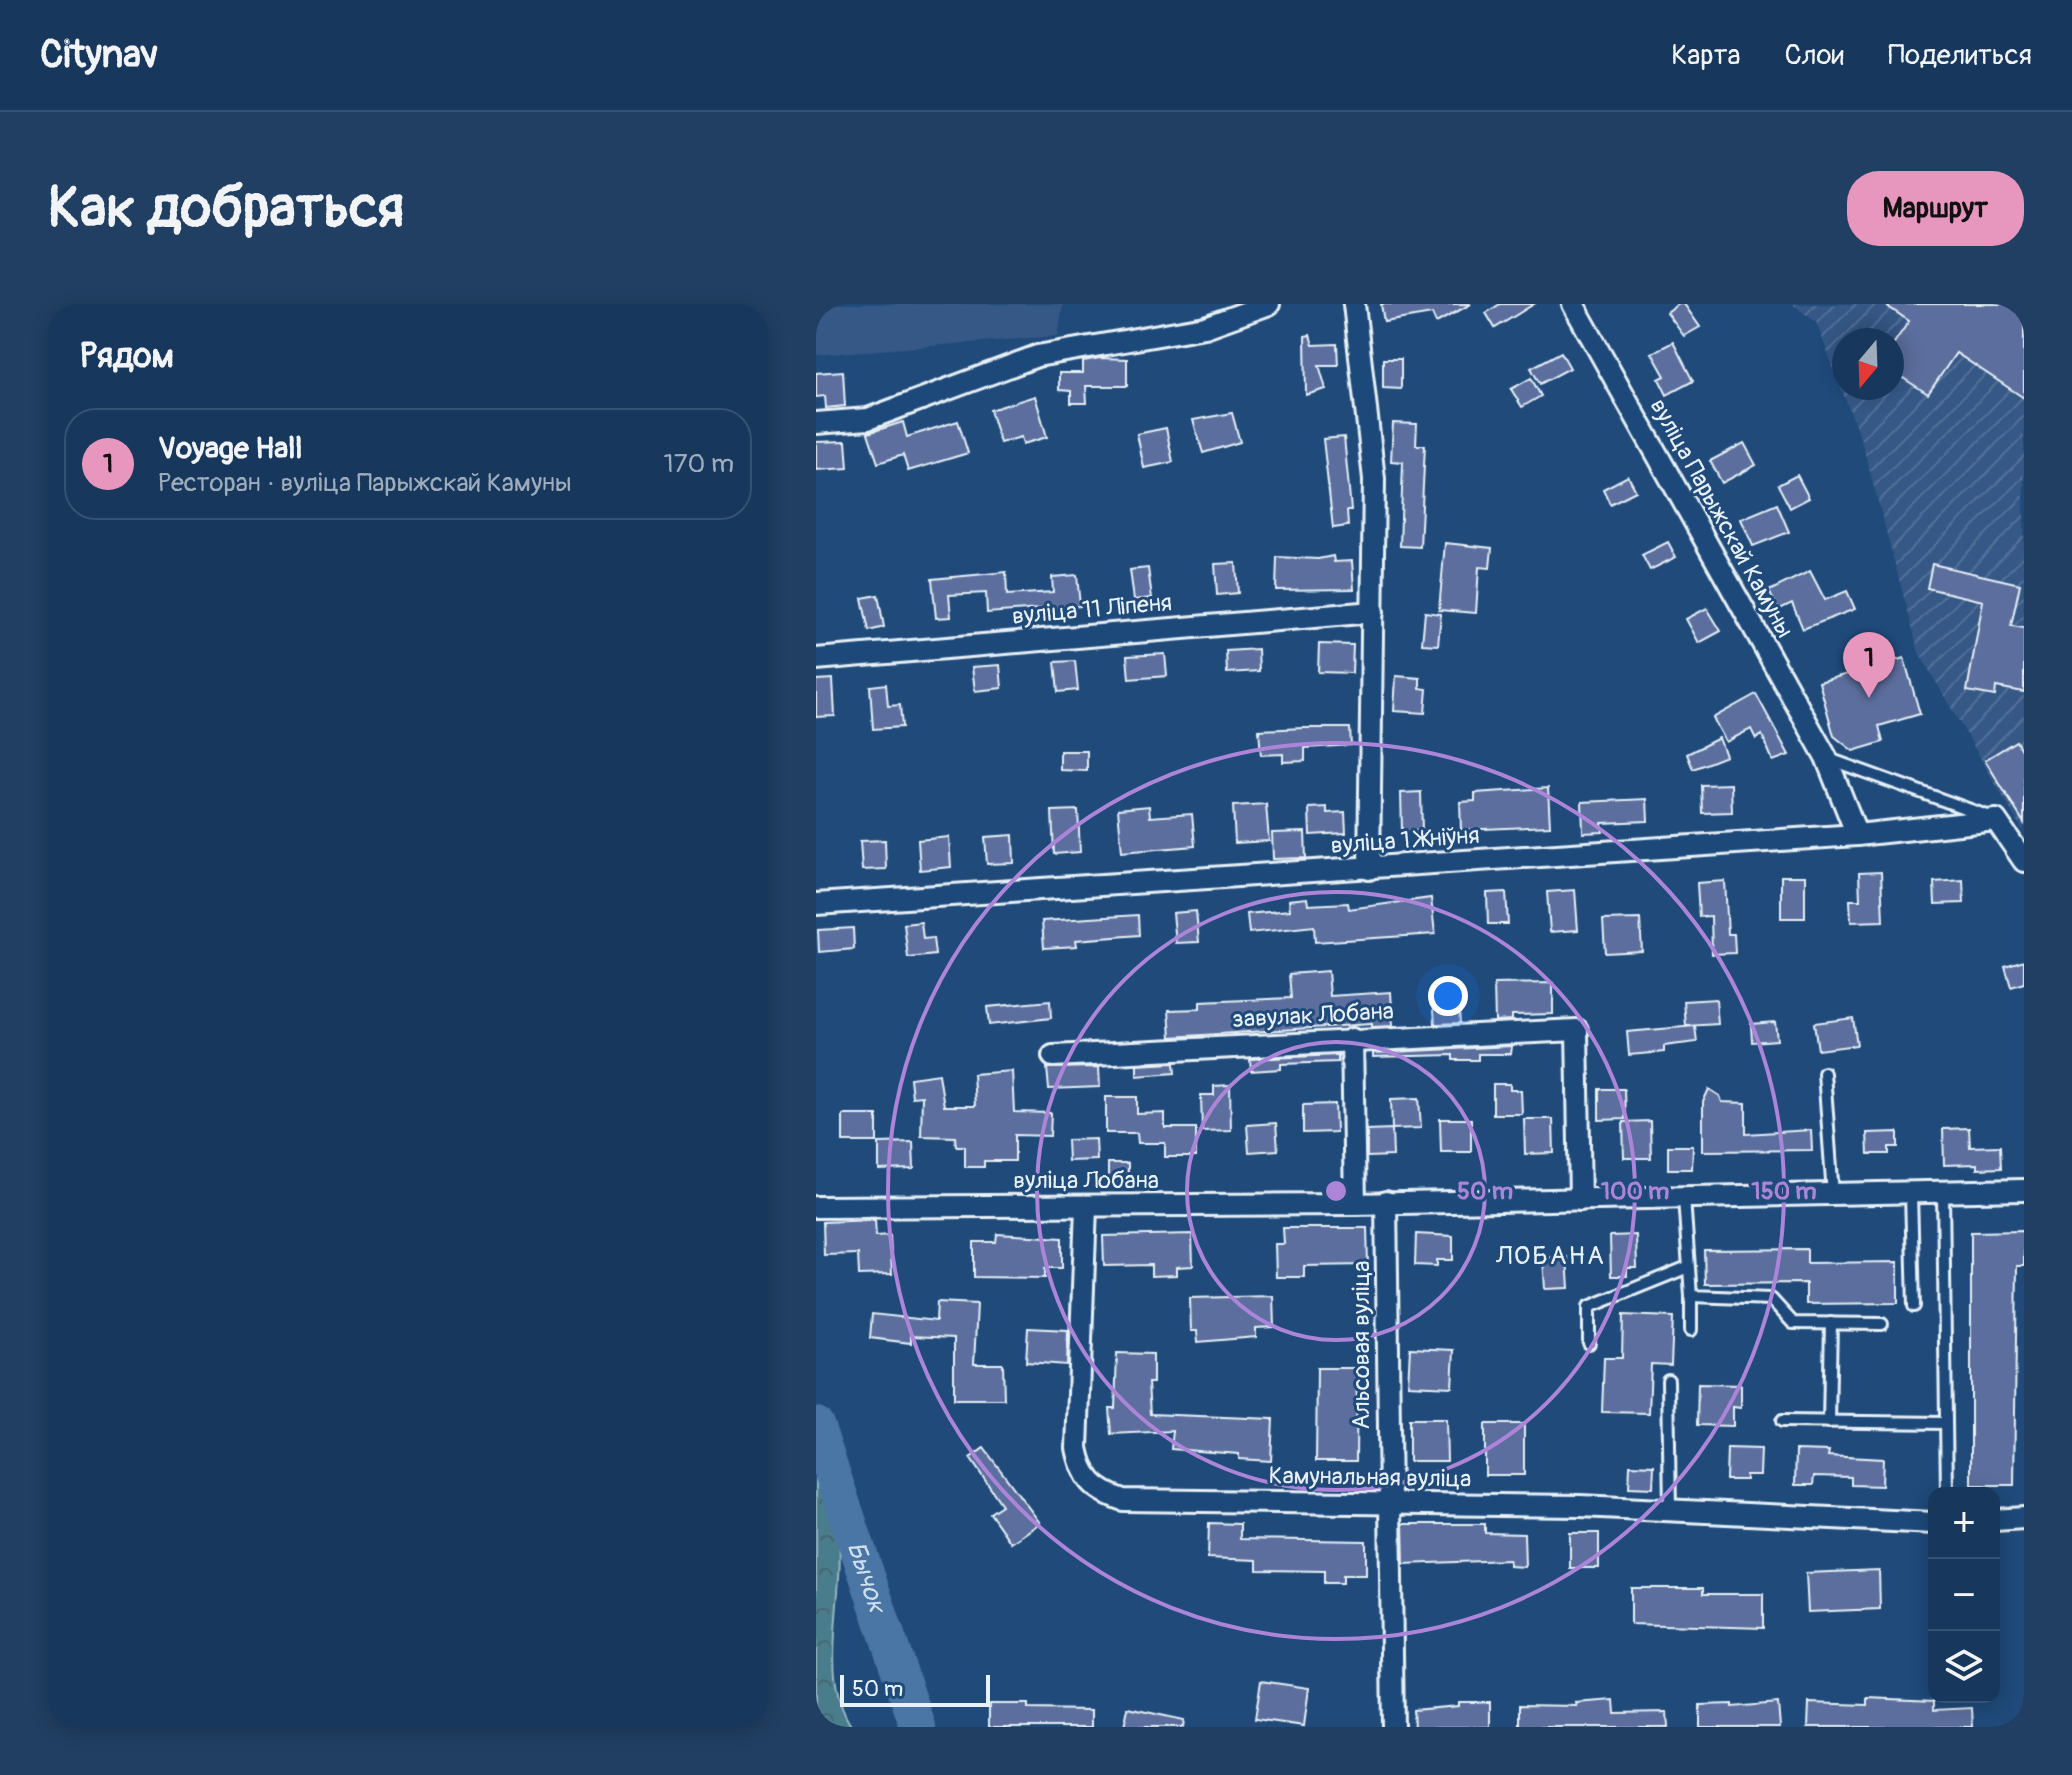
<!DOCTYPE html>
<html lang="ru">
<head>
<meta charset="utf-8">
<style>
	body { margin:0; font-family:Pangolin,sans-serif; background:#203f62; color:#f1f3f6 }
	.controls { position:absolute; right:24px; bottom:24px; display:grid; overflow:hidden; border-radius:16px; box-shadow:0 4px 20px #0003 }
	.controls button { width:72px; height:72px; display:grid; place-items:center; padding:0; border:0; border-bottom:2px solid #365272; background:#17385c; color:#f1f3f6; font:40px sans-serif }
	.compass { position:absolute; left:1016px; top:24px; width:72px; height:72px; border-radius:50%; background:#17385c; box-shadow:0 4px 20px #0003; rotate:199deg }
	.scale { position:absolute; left:24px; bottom:20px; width:150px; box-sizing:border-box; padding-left:8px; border:4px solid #e8f1f8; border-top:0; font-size:22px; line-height:28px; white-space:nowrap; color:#e8f1f8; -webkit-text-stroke:6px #1f4a7a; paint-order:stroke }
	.you { position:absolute; left:632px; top:692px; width:28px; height:28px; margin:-20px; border:6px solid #fff; border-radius:50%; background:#1a73e8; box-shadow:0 0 0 12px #1a73e833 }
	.badge { display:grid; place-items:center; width:52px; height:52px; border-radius:50%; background:#e797bd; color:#111; font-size:26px; font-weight:700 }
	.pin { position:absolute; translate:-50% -66px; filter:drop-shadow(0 2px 4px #0008) }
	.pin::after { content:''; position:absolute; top:42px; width:28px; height:24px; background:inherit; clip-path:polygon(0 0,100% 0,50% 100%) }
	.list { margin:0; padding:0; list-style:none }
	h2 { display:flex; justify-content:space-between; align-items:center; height:104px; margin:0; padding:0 32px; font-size:34px }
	h2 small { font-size:26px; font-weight:400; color:#9eacbb }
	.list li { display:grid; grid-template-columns:52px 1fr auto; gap:24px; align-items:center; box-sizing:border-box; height:112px; margin:0 16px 16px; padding:0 16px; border:2px solid #365272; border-radius:32px }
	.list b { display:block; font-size:30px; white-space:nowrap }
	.list p { margin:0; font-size:26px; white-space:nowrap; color:#9eacbb }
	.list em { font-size:26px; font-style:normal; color:#9eacbb }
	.icon { flex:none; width:44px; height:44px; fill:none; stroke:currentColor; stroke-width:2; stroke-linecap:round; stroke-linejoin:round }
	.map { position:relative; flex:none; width:1208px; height:1423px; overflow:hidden; border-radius:32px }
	header { display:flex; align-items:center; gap:48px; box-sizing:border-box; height:112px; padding:0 40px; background:#17385c; border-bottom:2px solid #365272 }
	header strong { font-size:38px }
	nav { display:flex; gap:44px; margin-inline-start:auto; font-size:28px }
	.intro { display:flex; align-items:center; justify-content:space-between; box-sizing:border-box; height:192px; padding:0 48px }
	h1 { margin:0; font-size:56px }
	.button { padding:20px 36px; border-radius:32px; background:#e797bd; color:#111; font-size:28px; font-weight:700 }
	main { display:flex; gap:48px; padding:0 48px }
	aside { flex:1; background:#17385c; border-radius:32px; box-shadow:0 4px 20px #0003 }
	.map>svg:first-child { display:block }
</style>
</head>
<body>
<header>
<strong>Citynav</strong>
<nav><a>Карта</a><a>Слои</a><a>Поделиться</a></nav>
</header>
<div class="intro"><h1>Как добраться</h1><a class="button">Маршрут</a></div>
<main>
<aside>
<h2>Рядом<small></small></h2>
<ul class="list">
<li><span class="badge">1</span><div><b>Voyage Hall</b><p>Ресторан · вуліца Парыжскай Камуны</p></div><em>170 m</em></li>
</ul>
</aside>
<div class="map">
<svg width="1208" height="1423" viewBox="0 0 1208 1423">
	<defs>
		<pattern id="industrial-furrows" width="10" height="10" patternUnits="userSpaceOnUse" patternTransform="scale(2)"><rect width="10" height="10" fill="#355886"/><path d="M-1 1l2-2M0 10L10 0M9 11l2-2" fill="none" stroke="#527098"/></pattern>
		<pattern id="forest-crowns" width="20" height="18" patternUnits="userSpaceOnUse" patternTransform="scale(2)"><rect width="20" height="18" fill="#487d8b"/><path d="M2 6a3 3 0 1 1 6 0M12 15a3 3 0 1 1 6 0" fill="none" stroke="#47656e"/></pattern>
	</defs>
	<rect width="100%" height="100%" fill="#1f4a7a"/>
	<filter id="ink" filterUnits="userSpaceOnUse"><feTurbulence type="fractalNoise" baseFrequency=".0125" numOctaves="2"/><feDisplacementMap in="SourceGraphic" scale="16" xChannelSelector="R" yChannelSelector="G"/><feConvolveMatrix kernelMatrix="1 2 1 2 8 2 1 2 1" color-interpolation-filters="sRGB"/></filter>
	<g filter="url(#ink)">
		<polygon fill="#355886" points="0,0 247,0 242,32 0,51"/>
		<path fill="url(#industrial-furrows)" fill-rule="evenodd" d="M976,0H1208V529L1103,349L1046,139L1000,18ZM1028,36H1076V84H1028Z"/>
		<path fill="url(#forest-crowns)" stroke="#98b7c2" stroke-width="2" d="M0,1159C7,1180 18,1203 22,1225C31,1288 0,1371 36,1423H0Z"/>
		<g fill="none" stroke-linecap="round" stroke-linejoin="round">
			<path stroke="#4a76a5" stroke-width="36" id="s1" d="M0,1121L102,1423"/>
		</g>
		<g fill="#5c6e9d" stroke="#e8f1f8" stroke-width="2">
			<polygon points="565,0 655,0 620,19 616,10 568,18"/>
			<polygon points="684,0 718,0 679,24 670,9"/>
			<polygon points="863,0 868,0 884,23 868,32 851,9"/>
			<polygon points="1068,0 1208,0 1208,94 1140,49 1112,90 1076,67 1076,42 1093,17"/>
			<polygon points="494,31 497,41 521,40 522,61 503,61 510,85 490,91 489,32"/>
			<polygon points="857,38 877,77 851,91 843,75 849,72 836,49"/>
			<polygon points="745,48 754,64 724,80 715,64"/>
			<polygon points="284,54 311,55 311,82 270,82 271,99 255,99 255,87 243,86 243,69 267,69 267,57"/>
			<polygon points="567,55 585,55 585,85 567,84"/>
			<polygon points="27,67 29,102 10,104 9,92 0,93 0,69"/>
			<polygon points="715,74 725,92 706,103 695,85"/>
			<polygon points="219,92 231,133 207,140 205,133 184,139 174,106"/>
			<polygon points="416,109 424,138 387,149 377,116"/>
			<polygon points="142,117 152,149 92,167 87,151 62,159 52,129 87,118 91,133"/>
			<polygon points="577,119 601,120 600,141 609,141 604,243 584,242 587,158 575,157"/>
			<polygon points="350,124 357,158 328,164 321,130"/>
			<polygon points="528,133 535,206 531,206 532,222 517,224 507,135"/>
			<polygon points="30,137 32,164 0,166 0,138"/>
			<polygon points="928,139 940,161 906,179 894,157"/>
			<polygon points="981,171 993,194 974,204 962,181"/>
			<polygon points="812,172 820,187 794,200 787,185"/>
			<polygon points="961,200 973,228 937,242 925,215"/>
			<polygon points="852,238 860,253 834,266 826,251"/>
			<polygon points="629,239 676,244 674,264 663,263 660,309 623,306"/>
			<polygon points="517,252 518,258 536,257 538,285 460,286 461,253 502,255"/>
			<polygon points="420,259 422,289 401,291 399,260"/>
			<polygon points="1116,260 1204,280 1195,322 1208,324 1208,388 1180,383 1179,392 1151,387 1167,297 1111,284"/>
			<polygon points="332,264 336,294 318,296 314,266"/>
			<polygon points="994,267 1009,296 1031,287 1039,305 987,325 976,299 962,306 953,287"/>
			<polygon points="190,268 191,291 237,288 236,273 261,271 264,302 171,309 170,289 133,291 135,313 120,314 116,275"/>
			<polygon points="62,291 68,323 53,327 46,294"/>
			<polygon points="891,304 905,327 883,339 870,315"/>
			<polygon points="609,308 625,310 622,341 606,340"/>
			<polygon points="503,340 537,341 536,369 502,368"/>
			<polygon points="442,345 443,367 411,369 410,347"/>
			<polygon points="349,350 351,372 313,375 311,352"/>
			<polygon points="1088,354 1104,410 1063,422 1067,438 1037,447 1018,432 1003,378"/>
			<polygon points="259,357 262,386 242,388 239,358"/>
			<polygon points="184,361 186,384 159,387 156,363"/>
			<polygon points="580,372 604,374 604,384 611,385 609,409 578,407"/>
			<polygon points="17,375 19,412 0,413 0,376"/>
			<polygon points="70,380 72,402 84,401 86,423 57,425 54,382"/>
			<polygon points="940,390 973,451 957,457 946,431 940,435 935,425 910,438 897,414"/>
			<polygon points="488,424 534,424 535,441 489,444 489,457 467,458 467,450 445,451 443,426"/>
			<polygon points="903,434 910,452 877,465 871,450"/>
			<polygon points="1200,437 1208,451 1208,519 1169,456"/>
			<polygon points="244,447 271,447 271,467 244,466"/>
			<polygon points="915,480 916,508 886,509 885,481"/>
			<polygon points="732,484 734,522 645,526 644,498 659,497 659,489"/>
			<polygon points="605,488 606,527 586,527 585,489"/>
			<polygon points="831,495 832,517 786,519 787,528 767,529 766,498"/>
			<polygon points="450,500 453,537 419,539 417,502"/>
			<polygon points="333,502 334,513 376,510 379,542 306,548 302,505"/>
			<polygon points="511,503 511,509 529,508 530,529 494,531 493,504"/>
			<polygon points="262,506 264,548 238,550 236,507"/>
			<polygon points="489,528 490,554 457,555 456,529"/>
			<polygon points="197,531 198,559 171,560 169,533"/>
			<polygon points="133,533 135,563 104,566 102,536"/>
			<polygon points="69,536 70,565 46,566 44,537"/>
			<polygon points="1065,568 1067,617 1035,618 1034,596 1044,596 1043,569"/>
			<rect x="965" y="572" width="24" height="42"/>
			<polygon points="1147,576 1148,599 1119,600 1118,578"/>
			<polygon points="909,577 912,630 918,630 919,649 896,650 895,612 883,613 881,579"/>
			<polygon points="759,586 762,626 734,628 731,588"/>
			<polygon points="690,588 692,620 672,620 671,589"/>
			<polygon points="491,594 492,601 532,599 533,605 615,594 619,630 499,638 498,622 433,629 431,610 474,606 473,596"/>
			<polygon points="380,607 383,638 360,639 357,609"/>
			<polygon points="322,611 323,631 260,636 261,642 228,644 226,617"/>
			<polygon points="824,615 826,647 789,649 787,616"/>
			<polygon points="105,618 107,635 117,634 119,651 92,654 88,620"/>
			<polygon points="37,624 38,645 3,648 2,626"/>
			<polygon points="1208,656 1208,679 1195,683 1189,662"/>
			<polygon points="512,667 514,692 575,688 577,722 556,723 556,720 355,733 353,706 384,705 384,698 475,694 473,670"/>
			<polygon points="737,679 737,710 696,711 696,716 679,717 678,680"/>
			<polygon points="642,690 644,719 619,720 617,692"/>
			<polygon points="900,695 902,720 870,722 868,697"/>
			<polygon points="234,697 235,714 173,721 171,703"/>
			<polygon points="1037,714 1041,741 1002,746 998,719"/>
			<polygon points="959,718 961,736 936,738 935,720"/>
			<polygon points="879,722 881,738 848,742 848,748 813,751 811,728"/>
			<polygon points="696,742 695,750 662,750 662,756 637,756 637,751 557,753 557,749"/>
			<polygon points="522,751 522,758 465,760 465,765 435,767 434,755"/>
			<polygon points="358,759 359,769 321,772 321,761"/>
			<polygon points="283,763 284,783 233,785 231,764"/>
			<polygon points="196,767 198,808 235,809 234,832 199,831 199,857 168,857 168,863 149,863 149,842 140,842 139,833 105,832 106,792 96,793 94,774 123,770 128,802 159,802 157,770"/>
			<polygon points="677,780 694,780 694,786 705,786 706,810 677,810"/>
			<polygon points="414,781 415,826 386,827 385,791 398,791 398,782"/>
			<polygon points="783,785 808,785 809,815 783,816"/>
			<polygon points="893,785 904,792 906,798 930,799 930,830 995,826 996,846 887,847 887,798"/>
			<polygon points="290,793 321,793 321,810 349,809 349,824 380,824 380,853 349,853 349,839 322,839 321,829 290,829"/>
			<polygon points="603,794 605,824 576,825 575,795"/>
			<polygon points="519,800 520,828 487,829 487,801"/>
			<rect x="27" y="811" width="34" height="27"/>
			<polygon points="624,815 655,815 655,848 625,848"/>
			<polygon points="708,815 737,815 738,849 709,850"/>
			<polygon points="834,817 835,854 808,854 807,818"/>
			<polygon points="460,819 462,846 433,848 431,821"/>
			<polygon points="1153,824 1154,843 1184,842 1185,864 1161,865 1161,860 1128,861 1127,825"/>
			<polygon points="576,825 577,852 551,853 551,826"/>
			<polygon points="1082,828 1082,843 1073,843 1073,850 1052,850 1051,829"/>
			<polygon points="280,835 281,856 252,857 251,836"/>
			<polygon points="97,838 98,865 63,866 63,839"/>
			<polygon points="852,842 877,842 876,865 852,865"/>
			<rect x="292" y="859" width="20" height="24"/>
			<polygon points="59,916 60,932 74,931 76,970 43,971 42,950 8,951 7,918"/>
			<polygon points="467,924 551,924 552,961 488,962 488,973 460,973 459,940 468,940"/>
			<polygon points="1208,927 1208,962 1201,962 1198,1181 1155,1181 1155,928"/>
			<polygon points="181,930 246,934 246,964 229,964 229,974 158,973 158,938 180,938"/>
			<polygon points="376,930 377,962 361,963 361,971 335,972 335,961 288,962 287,932"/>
			<polygon points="600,930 637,932 637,956 621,956 621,962 599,961"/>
			<polygon points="820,931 821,964 811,964 811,972 795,972 794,932"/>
			<polygon points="991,945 991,959 1082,958 1082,999 990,1000 990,979 889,980 888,946"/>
			<polygon points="751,953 753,984 729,985 727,954"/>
			<polygon points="457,992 458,1023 440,1024 440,1033 382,1038 381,1027 375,1027 374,994"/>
			<polygon points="121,998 161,1000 158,1060 187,1060 188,1095 138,1095 138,1034 95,1032 95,1039 54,1034 56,1010 120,1017"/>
			<polygon points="807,1011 857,1013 855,1061 835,1060 833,1109 786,1108 788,1054 806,1054"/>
			<polygon points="212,1024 252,1026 251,1061 210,1058"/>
			<polygon points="594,1044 638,1046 636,1083 592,1081"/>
			<polygon points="301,1049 337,1050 337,1079 332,1079 334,1110 457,1115 455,1157 423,1155 423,1150 355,1145 357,1127 295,1130 293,1104 299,1104"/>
			<polygon points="501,1064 541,1064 540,1157 500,1157"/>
			<polygon points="882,1080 925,1081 925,1104 917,1103 917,1122 881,1121"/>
			<polygon points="593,1115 630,1115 631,1157 593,1157"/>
			<rect x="669" y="1120" width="39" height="51"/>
			<polygon points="168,1144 224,1219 195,1239 174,1209 186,1201 154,1154"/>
			<polygon points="911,1144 945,1145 944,1171 930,1171 930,1176 910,1176"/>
			<polygon points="980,1146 1013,1147 1012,1152 1067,1155 1066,1182 1035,1181 1035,1173 998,1172 997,1181 979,1181"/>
			<polygon points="814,1161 838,1162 837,1184 813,1183"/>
			<polygon points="393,1219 424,1220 424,1235 550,1237 550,1271 527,1271 527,1279 508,1279 508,1267 441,1266 441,1256 392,1254"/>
			<polygon points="587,1220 669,1220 669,1229 708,1230 709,1263 693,1262 693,1256 588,1260"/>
			<rect x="754" y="1229" width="29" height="35"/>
			<polygon points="1063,1266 1064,1305 992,1308 990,1269"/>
			<polygon points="815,1284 887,1284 887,1290 947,1290 947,1324 815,1320"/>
			<polygon points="445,1377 493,1384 488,1422 439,1415"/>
			<polygon points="1052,1394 1118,1397 1118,1406 1156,1404 1157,1423 992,1423 993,1399 1052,1401"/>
			<polygon points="798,1396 799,1409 851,1408 852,1423 704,1423 704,1401 761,1402 760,1399"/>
			<polygon points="642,1398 674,1398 674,1423 598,1423 597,1406 642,1402"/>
			<polygon points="962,1399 964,1423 884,1423 884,1401 916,1400 916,1403"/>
			<polygon points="173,1400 212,1400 212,1405 276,1406 276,1423 173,1423"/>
			<polygon points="312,1404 368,1416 367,1423 308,1423"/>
		</g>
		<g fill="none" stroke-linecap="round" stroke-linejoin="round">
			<defs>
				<g id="lane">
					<polyline points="1013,455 1171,512"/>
					<polyline points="1008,769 1017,891"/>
					<polyline points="1127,889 1131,1189"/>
					<polyline points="1095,890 1098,1002"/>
					<polyline points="868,894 875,992 955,995 977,1019 1066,1020"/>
					<polyline points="875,992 875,1026"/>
					<polyline points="773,1039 773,1003 872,963"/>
					<polyline points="852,1076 854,1206"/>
					<polyline points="966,1117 1130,1119"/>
					<polyline points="1013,1118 1015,1019"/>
				</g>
				<g id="street">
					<polyline points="538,0 558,175 553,565"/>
					<polyline points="757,0 1010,453 1041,531"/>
					<polyline points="0,119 52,115 221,52 389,23 453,0"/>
					<polyline points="0,355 557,308"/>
					<polyline points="0,600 1041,531 1180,516 1208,557"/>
					<polyline points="536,735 539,900"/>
					<polyline points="237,752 761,726 764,896"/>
					<polyline points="570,898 577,1423"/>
					<polyline points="0,903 539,900 1208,886"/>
					<path d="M270,903L261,1144C267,1174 277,1186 307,1196L764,1202L1118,1219"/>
					<polyline points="1178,1216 1208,1214"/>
				</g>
			</defs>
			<use href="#lane" stroke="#e8f1f8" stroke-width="16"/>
			<use href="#street" stroke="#e8f1f8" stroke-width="26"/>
			<use href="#lane" stroke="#1f4a7a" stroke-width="10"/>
			<use href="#street" stroke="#1f4a7a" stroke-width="20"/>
		</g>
	</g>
	<g fill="none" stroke="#ac85d9" stroke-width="4">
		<circle cx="520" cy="887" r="149"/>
		<circle cx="520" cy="887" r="299"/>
		<circle cx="520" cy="887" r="448"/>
	</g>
	<g text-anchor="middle" stroke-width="6" stroke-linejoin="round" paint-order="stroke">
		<g font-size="24" fill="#e8f1f8" stroke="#1f4a7a">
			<text transform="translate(906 214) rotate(61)" y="8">вуліца Парыжскай Камуны</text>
			<text transform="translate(276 305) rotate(-5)" y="8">вуліца 11 Ліпеня</text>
			<text transform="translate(589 536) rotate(-4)" y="8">вуліца 1 Жніўня</text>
			<text transform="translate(497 711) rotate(-3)" y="8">завулак Лобана</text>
			<text x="270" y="884">вуліца Лобана</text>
			<text transform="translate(545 1041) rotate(-90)" y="8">Альсовая вуліца</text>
			<text transform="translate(554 1173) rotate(1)" y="8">Камунальная вуліца</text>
		</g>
		<g font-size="26" letter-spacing="2" fill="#e8f1f8" stroke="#1f4a7a">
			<text x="735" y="960">ЛОБАНА</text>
		</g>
		<g font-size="26" font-style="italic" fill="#d0dfec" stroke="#1f4a7a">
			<text dy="9" stroke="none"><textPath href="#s1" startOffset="160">Бычок</textPath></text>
		</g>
	</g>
	<circle cx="520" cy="887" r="12" fill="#ac85d9" stroke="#1f4a7a" stroke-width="4"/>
	<g font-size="24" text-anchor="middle" font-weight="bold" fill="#ac85d9" stroke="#1f4a7a" stroke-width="6" stroke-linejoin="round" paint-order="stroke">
		<text x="669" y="895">50 m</text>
		<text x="819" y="895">100 m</text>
		<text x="968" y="895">150 m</text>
	</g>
</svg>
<div class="controls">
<button>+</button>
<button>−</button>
<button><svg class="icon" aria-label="layers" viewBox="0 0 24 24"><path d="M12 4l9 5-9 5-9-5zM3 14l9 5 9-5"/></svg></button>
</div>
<svg class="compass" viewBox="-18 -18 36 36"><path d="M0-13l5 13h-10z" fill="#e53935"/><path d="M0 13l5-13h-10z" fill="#9eacbb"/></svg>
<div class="scale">50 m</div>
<div class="you"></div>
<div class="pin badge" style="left:1053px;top:394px">1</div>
</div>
</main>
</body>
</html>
